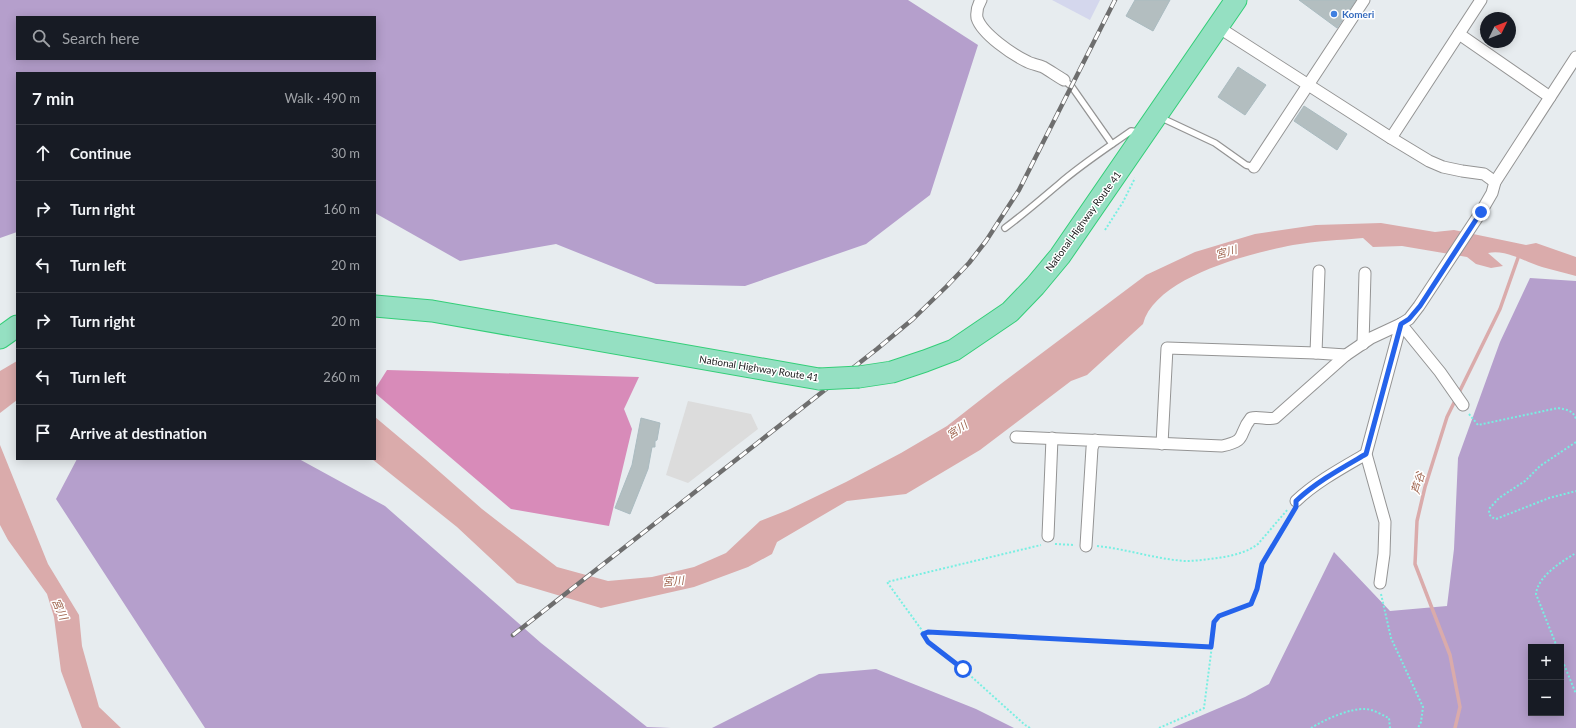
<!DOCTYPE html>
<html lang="en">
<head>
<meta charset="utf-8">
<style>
	body { margin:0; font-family:Lato,"Noto Sans JP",sans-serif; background:#20242c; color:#f1f3f6 }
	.controls { position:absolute; right:12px; bottom:12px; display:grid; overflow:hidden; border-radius:0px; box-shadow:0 2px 10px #0003 }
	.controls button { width:36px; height:36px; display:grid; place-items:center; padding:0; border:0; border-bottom:1px solid #363941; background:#171b24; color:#f1f3f6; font:20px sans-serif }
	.compass { position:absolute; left:1480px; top:12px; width:36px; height:36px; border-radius:50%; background:#171b24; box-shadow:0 2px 10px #0003; rotate:47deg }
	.stop { position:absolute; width:12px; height:12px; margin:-9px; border:3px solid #2563eb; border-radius:50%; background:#fff }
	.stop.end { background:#2563eb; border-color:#fff; box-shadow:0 1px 4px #0008 }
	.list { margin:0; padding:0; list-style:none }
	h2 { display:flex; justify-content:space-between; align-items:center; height:52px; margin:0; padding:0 16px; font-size:17px }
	h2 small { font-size:13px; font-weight:400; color:#9ea1a6 }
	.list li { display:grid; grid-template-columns:26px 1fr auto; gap:12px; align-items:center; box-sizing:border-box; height:56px; padding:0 16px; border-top:1px solid #363941 }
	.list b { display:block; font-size:15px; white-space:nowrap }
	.list em { font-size:13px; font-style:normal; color:#9ea1a6 }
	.icon { flex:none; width:22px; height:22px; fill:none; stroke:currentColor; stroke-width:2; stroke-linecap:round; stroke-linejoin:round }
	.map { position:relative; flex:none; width:1576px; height:728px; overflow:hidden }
	.search { position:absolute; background:#171b24; box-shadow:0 2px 10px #0003; left:16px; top:16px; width:360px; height:44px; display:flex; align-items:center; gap:10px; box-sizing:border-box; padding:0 14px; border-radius:0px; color:#9ea1a6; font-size:15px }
	.panel { position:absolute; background:#171b24; box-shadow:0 2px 10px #0003; left:16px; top:72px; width:360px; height:388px; border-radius:0px }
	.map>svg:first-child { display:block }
</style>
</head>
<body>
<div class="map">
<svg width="1576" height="728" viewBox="0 0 1576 728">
	<rect width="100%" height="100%" fill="#e7ecef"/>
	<polygon fill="#d4d7ed" points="1052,0 1100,0 1090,20"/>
	<g fill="#b59fcc" fill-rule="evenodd">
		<path d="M0,0H908L978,45L930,195L866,244L745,286L656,284L556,244L460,261L375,213V73H17V232L0,238ZM17,17H375V59H17Z"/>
		<path d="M1530,278L1576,281V728H1172L1245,697L1269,684L1334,552L1390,611L1447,606L1454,549L1458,458L1500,342ZM1531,647H1561V713H1531Z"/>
		<polygon points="77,459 299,459 385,506 541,643 647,727 671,728 205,728 56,499"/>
		<polygon points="876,669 976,709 1014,728 712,728 819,674"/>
	</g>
	<polygon fill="#d88bb9" points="387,370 639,377 624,409 632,429 609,526 511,509 375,393 375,389"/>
	<polygon fill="#dcdcdc" points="688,401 751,414 758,429 688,483 666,475"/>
	<g fill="#daabab">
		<path d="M1381,223L1435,232L1454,230L1526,245L1536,243L1576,257V276C1565,273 1553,270 1542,267C1525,262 1506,249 1488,253L1503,266L1491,268L1476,264L1467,257L1402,246L1373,247L1363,238C1340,240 1316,241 1293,245C1251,253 1155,277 1143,324L1087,375L1071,381L980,450L906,494L847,501L777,542L772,554L748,567L694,587L601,608L517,583L457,527L372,459H375V417L425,459L482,509L557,567L608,581L652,577L694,567L726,553L760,521L788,510L846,482L901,453L947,426L1002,383L1146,275L1195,252L1255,234L1316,225Z"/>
		<polygon points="17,361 17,400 0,413 0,371"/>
		<polygon points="0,445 48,564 79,615 82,646 99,707 121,728 82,728 61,671 54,617 47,594 8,540 0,525"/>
	</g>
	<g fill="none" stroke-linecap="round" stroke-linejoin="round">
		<polyline stroke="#daabab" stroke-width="3.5" points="1455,728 1460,707 1450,655 1415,564 1417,521 1425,487 1447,417 1500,309 1519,255"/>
	</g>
	<g fill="#b3bec0" stroke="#aabbc0">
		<polygon points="1135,0 1170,0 1153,31 1126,16"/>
		<polygon points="1299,0 1356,0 1337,28"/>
		<polygon points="1238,67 1266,85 1245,115 1218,97"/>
		<polygon points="1304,106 1347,134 1337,150 1294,121"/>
		<polygon points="641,418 660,423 657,440 655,441 655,447 652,447 648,469 630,514 615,508 632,465"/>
	</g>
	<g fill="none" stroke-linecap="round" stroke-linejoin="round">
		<defs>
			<g id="lane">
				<polyline points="1064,80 1072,87 1112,144"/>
				<polyline points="1166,120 1215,143 1246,165 1254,167"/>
				<path d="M1005,228C1024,214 1041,199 1059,184C1082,164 1107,148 1131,131L1139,132"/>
			</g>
			<g id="street">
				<path d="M981,0C978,5 976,11 977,18C982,34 1013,55 1028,62C1032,64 1038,65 1043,67C1050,71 1057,76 1064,80"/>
				<polyline points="1218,27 1391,138 1429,161 1443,167 1462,171 1484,174 1495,182"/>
				<polyline points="1459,34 1550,97"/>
				<polyline points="1391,138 1481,0"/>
				<polyline points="1254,167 1364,0"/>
				<polyline points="1401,324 1440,372 1463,405"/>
				<polyline points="1363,344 1365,273"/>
				<polyline points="1316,353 1319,271"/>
				<path d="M1016,437L1222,446C1249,440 1237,435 1251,418C1259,416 1267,420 1275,418L1346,355L1371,338L1401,324L1409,319L1419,306L1481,212L1492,193L1495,182L1576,57"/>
				<polyline points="1162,444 1167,348 1316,353 1346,355"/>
				<path d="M1296,501C1316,482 1342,468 1366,454"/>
				<polyline points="1048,536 1052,438"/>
				<polyline points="1086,546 1092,448 1095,440"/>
				<polyline points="1380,583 1384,554 1385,522 1366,454 1401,324"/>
			</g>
			<g id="highway">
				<polyline points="375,306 432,311 819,379"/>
				<polyline points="0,338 17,326"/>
				<polyline points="859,377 892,372 925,361 954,350 1010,312 1035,286 1060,256 1236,0"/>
			</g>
		</defs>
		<use href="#lane" stroke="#949494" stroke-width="8"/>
		<use href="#street" stroke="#949494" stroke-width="13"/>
		<use href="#highway" stroke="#34ce78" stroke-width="23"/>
		<g stroke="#78efe2" stroke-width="2" stroke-dasharray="2 2" stroke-linecap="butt">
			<polyline points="1105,230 1123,202 1135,178"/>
			<path d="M1469,414L1478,425L1558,408C1567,410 1573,410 1576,419"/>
			<path d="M1576,442L1540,466L1525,481L1499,498L1489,509C1489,515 1490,517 1496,519L1549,498L1576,491"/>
			<polyline points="1055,544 1075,545"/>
			<path d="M1097,546C1127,549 1155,559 1185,561C1198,561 1211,559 1224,557C1236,555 1249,551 1258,544L1288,509"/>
			<polyline points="1381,594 1391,638 1423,707 1421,722 1418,728"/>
			<polyline points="923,634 928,632 1211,647"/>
			<path d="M1557,647L1536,594C1538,576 1561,562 1576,553"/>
			<polyline points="1561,657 1576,694"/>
			<polyline points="1030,728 1025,725 963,669 928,642 921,629 887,582 1041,545"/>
			<polyline points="1159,728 1200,710 1204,708 1215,622 1219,616 1251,604 1257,589 1262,564 1293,511"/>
			<path d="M1311,728C1324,720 1350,708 1365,709C1373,709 1382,715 1389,718L1390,728"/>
		</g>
		<use href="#lane" stroke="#fff" stroke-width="5.5"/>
		<use href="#street" stroke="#fff" stroke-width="11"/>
		<use href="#highway" stroke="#95e0c2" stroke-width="21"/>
		<defs>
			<polyline id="rail" points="513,635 877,349 913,319 946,287 969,263 986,241 1019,190 1115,0"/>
		</defs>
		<use href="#rail" stroke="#6e6e6e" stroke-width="4.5"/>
		<use href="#rail" stroke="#fff" stroke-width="3" stroke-dasharray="9" stroke-linecap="butt"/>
		<defs>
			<polyline id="highway-bridge" points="819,379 859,377"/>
		</defs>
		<use href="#highway-bridge" stroke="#34ce78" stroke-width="23" stroke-linecap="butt"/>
		<use href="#highway-bridge" stroke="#95e0c2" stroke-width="21"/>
	</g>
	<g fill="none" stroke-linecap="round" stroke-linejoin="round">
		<path stroke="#2563eb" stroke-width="5" d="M963,669L928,642L923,634L928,632L1211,647L1214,622L1219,616L1251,604L1257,589L1262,564L1296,507V501C1316,482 1342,468 1366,454L1401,324L1409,319L1420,306L1481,212"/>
	</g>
	<circle fill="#3f7fe0" stroke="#fff" stroke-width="1.5" cx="1334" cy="14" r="4"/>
	<g text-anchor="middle" stroke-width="3" stroke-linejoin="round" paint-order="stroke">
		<g font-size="10" font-weight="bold" fill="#366cbe" stroke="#fff" text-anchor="start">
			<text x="1342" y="18">Komeri</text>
		</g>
		<g font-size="10" fill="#202020" stroke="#fff">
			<text transform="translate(1083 221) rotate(-54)" y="4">National Highway Route 41</text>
			<text transform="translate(759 368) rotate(9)" y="4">National Highway Route 41</text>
		</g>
		<g font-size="11" font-style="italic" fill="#a06650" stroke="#fff">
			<text transform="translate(1226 252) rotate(-15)" y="4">宮川</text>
			<text transform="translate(957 430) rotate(-34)" y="4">宮川</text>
			<text transform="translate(1418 483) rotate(-74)" y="4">芦谷</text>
			<text transform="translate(673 581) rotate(-5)" y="4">宮川</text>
			<text transform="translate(60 609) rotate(66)" y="4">宮川</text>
		</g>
	</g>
</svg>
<div class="controls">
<button>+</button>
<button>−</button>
</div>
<svg class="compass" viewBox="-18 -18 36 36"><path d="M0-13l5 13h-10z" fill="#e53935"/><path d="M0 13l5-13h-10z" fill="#9ea1a6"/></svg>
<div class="stop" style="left:963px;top:669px"></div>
<div class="stop end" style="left:1481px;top:212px"></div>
<div class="search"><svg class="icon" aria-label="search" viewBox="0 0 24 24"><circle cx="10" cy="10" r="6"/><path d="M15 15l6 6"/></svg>Search here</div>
<section class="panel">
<h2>7 min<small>Walk · 490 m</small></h2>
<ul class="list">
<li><svg class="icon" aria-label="ahead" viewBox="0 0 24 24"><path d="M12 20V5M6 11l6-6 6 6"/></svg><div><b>Continue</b></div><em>30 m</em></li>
<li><svg class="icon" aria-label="right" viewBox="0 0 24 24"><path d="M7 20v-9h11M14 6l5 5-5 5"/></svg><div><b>Turn right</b></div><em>160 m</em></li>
<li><svg class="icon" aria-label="left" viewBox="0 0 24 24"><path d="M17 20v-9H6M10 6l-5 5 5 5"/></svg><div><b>Turn left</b></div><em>20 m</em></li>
<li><svg class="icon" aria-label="right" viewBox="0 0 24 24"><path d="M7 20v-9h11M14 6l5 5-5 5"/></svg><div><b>Turn right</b></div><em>20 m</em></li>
<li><svg class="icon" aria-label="left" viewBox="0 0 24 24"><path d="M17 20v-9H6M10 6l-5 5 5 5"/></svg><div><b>Turn left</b></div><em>260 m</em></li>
<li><svg class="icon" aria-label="arrive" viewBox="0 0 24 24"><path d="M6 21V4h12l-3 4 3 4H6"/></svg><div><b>Arrive at destination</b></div></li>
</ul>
</section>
</div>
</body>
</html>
